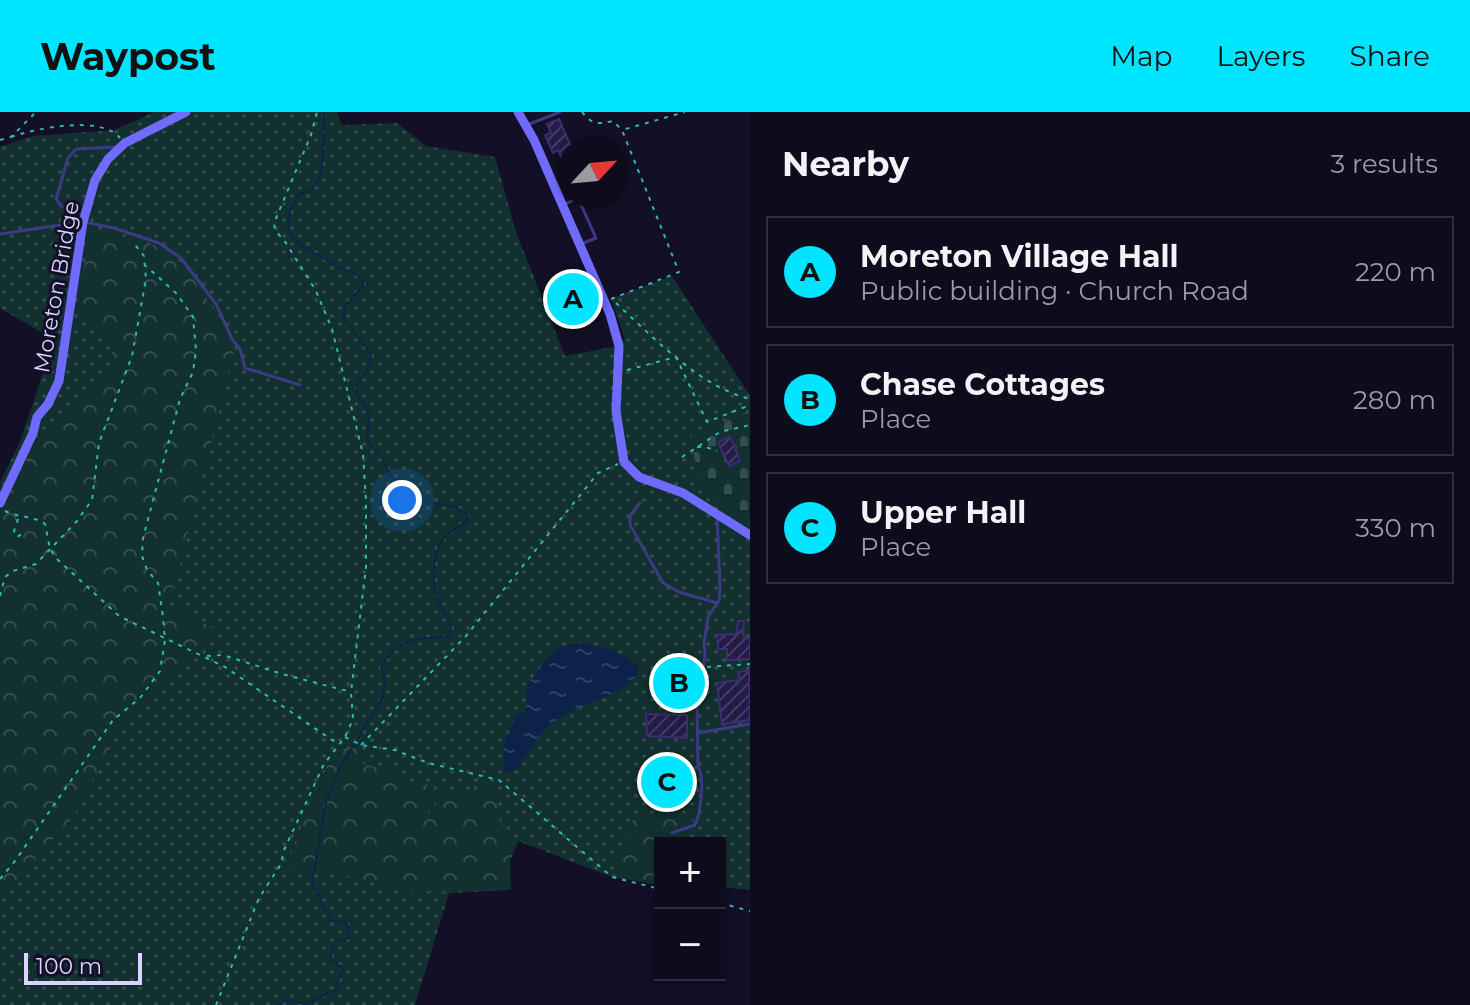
<!DOCTYPE html>
<html lang="en">
<head>
<meta charset="utf-8">
<style>
	body { margin:0; font-family:Montserrat,sans-serif; background:#171425; color:#f1f3f6 }
	.controls { position:absolute; right:24px; bottom:24px; display:grid; overflow:hidden; border-radius:0px; box-shadow:0 2px 6px #0004 }
	.controls button { width:72px; height:72px; display:grid; place-items:center; padding:0; border:0; border-bottom:2px solid #2e2b3b; background:#0e0b1c; color:#f1f3f6; font:40px sans-serif }
	.compass { position:absolute; left:558px; top:24px; width:72px; height:72px; border-radius:50%; background:#0e0b1c; box-shadow:0 2px 6px #0004; rotate:64deg }
	.scale { position:absolute; left:24px; bottom:20px; width:118px; box-sizing:border-box; padding-left:8px; border:4px solid #d9d4ff; border-top:0; font-size:22px; line-height:28px; white-space:nowrap; color:#d9d4ff; -webkit-text-stroke:6px #130f26; paint-order:stroke }
	.you { position:absolute; left:402px; top:388px; width:28px; height:28px; margin:-20px; border:6px solid #fff; border-radius:50%; background:#1a73e8; box-shadow:0 0 0 12px #1a73e833 }
	.badge { display:grid; place-items:center; width:52px; height:52px; border-radius:50%; background:#00e5ff; color:#111; font-size:26px; font-weight:700 }
	.pin { position:absolute; translate:-50% -50%; border:4px solid #fff; box-shadow:0 2px 8px #0006 }
	.list { margin:0; padding:0; list-style:none }
	h2 { display:flex; justify-content:space-between; align-items:center; height:104px; margin:0; padding:0 32px; font-size:34px }
	h2 small { font-size:26px; font-weight:400; color:#9b9ba3 }
	.list li { display:grid; grid-template-columns:52px 1fr auto; gap:24px; align-items:center; box-sizing:border-box; height:112px; margin:0 16px 16px; padding:0 16px; border:2px solid #2e2b3b; border-radius:0px }
	.list b { display:block; font-size:30px; white-space:nowrap }
	.list p { margin:0; font-size:26px; white-space:nowrap; color:#9b9ba3 }
	.list em { font-size:26px; font-style:normal; color:#9b9ba3 }
	.map { position:relative; flex:none; width:750px; height:893px; overflow:hidden }
	header { display:flex; align-items:center; gap:48px; box-sizing:border-box; height:112px; padding:0 40px; background:#00e5ff; color:#111 }
	header strong { font-size:38px }
	nav { display:flex; gap:44px; margin-inline-start:auto; font-size:28px }
	main { display:flex }
	aside { flex:1; background:#0e0b1c }
	.map>svg:first-child { display:block }
</style>
</head>
<body>
<header>
<strong>Waypost</strong>
<nav><a>Map</a><a>Layers</a><a>Share</a></nav>
</header>
<main>
<div class="map">
<svg width="750" height="893" viewBox="0 0 750 893">
	<defs>
		<pattern id="grass-dots" width="8" height="8" patternUnits="userSpaceOnUse" patternTransform="scale(2)"><rect width="8" height="8" fill="#12302f"/><path d="M2 2h.1M6 6h.1" fill="none" stroke="#344d4e" stroke-width="1.8" stroke-linecap="round"/></pattern>
		<pattern id="forest-crowns" width="20" height="18" patternUnits="userSpaceOnUse" patternTransform="scale(2)"><rect width="20" height="18" fill="#12302f"/><path d="M2 6a3 3 0 1 1 6 0M12 15a3 3 0 1 1 6 0" fill="none" stroke="#344d4e"/></pattern>
		<pattern id="cemetery-stones" width="16" height="16" patternUnits="userSpaceOnUse" patternTransform="scale(2)"><rect width="16" height="16" fill="#12302f"/><path d="M2 7V4a2 2 0 0 1 4 0v3zM10 15v-3a2 2 0 0 1 4 0v3z" fill="#344d4e"/></pattern>
		<pattern id="water-ripples" width="26" height="14" patternUnits="userSpaceOnUse" patternTransform="scale(2)"><rect width="26" height="14" fill="#0c2248"/><path d="M2 4q2-2 4 0t4 0M15 11q2-2 4 0t4 0" fill="none" stroke="#2f4163"/></pattern>
		<pattern id="building-hatch" width="6" height="6" patternUnits="userSpaceOnUse" patternTransform="scale(2)"><rect width="6" height="6" fill="#241b47"/><path d="M-1 1l2-2M0 6l6-6M5 7l2-2" fill="none" stroke="#433b63"/></pattern>
	</defs>
	<rect width="100%" height="100%" fill="#130f26"/>
	<polygon fill="url(#grass-dots)" points="155,0 337,0 342,13 397,11 426,34 495,45 516,120 565,244 613,235 625,227 611,187 672,164 750,284 750,778 720,775 720,731 660,731 660,770 612,765 518,729 510,749 511,778 449,781 415,893 0,893 0,370 20,330 54,228 0,196 0,35 33,24 114,18"/>
	<g fill="url(#forest-crowns)">
		<path d="M90,118C112,123 138,126 158,135C189,148 219,207 235,235L170,493L219,519L116,622L76,701L0,787V406L37,333L112,258L111,229L77,206Z"/>
		<polygon points="338,632 359,637 357,650 393,660 408,670 442,675 430,694 427,709 441,681 472,677 485,660 497,681 498,706 518,729 510,749 509,772 489,778 408,781 411,768 406,779 327,759 285,757 313,683"/>
		<path d="M667,694L677,707L692,703C694,714 689,721 691,731H660V773L612,765L634,705H650Z"/>
	</g>
	<path fill="url(#cemetery-stones)" d="M750,299V415C702,387 698,375 691,321Z"/>
	<path fill="url(#water-ripples)" d="M582,531C602,535 624,540 638,554L637,563C618,586 574,593 550,613C536,625 528,643 516,658L503,660L504,632L517,602L525,601L527,573L553,539L566,533Z"/>
	<g fill="none" stroke-linecap="round" stroke-linejoin="round">
		<path stroke="#0c2248" stroke-width="2" d="M278,893L287,888L305,892L335,878L343,856L330,847L335,830L350,826L347,811L331,808L312,771L326,690L338,659L382,586L385,569L381,555C393,535 406,526 431,526C439,526 443,526 450,522C453,509 446,505 440,494C431,477 431,442 444,426C450,419 462,414 469,406C454,388 445,397 428,389C414,383 403,371 389,363L386,352L367,328L369,302L356,280L357,272L369,256L371,242L344,207V195L363,174V169C356,159 347,160 337,154C303,133 270,126 299,82C302,81 310,79 312,77C325,67 325,16 324,0"/>
	</g>
	<g fill="url(#building-hatch)" stroke="#3b2d73" stroke-width="2">
		<polygon points="559,7 570,32 570,79 563,62 568,60 558,38 553,41 545,23 551,21 547,12"/>
		<polygon points="729,325 737,336 735,337 740,349 729,354 718,330"/>
		<polygon points="738,509 744,509 743,522 745,527 750,526 750,547 727,548 727,537 718,537 717,523 737,522"/>
		<polygon points="749,558 750,608 722,612 717,571 740,568 738,560"/>
		<polygon points="646,602 687,603 687,626 647,624"/>
		<polygon points="663,653 678,655 676,673 691,674 691,686 666,683 667,678 660,678"/>
	</g>
	<g fill="none" stroke-linecap="round" stroke-linejoin="round">
		<g stroke="#2fb8b0" stroke-width="2" stroke-dasharray="4 6" stroke-linecap="butt">
			<path d="M582,0C591,12 598,13 613,9L622,18"/>
			<path d="M11,25C37,16 101,3 120,26"/>
			<polyline points="0,28 11,25 36,0"/>
			<polyline points="611,187 679,160 622,18 685,0"/>
			<path d="M616,191C653,225 700,275 750,287"/>
			<polyline points="627,258 676,245 707,310 750,293"/>
			<polyline points="697,335 706,335 717,339"/>
			<polyline points="682,345 720,320 750,313"/>
			<path d="M5,399C19,406 32,403 45,412L50,437L57,447L119,504L225,555L332,628L339,630"/>
			<polyline points="18,407 14,419 17,425 25,420"/>
			<polyline points="0,484 5,465 13,459 36,452 77,409 92,388 99,331 132,244 146,167 144,144 132,129"/>
			<polyline points="207,544 223,543 282,562 351,580"/>
			<polyline points="707,555 750,552"/>
			<polyline points="345,625 361,633 395,638 428,651 499,668 612,765 660,777"/>
			<polyline points="361,633 466,524 598,361 618,352"/>
			<polyline points="0,767 15,749 113,608 140,586 160,559 165,528 163,505 158,471 147,458 142,444 143,426 180,287 193,260 196,238 193,205 177,182 146,154"/>
			<polyline points="720,791 750,799"/>
			<polyline points="216,893 259,786 281,752 284,738 324,652 345,625 353,607 351,580 366,455 366,389 363,342 332,217 316,179 286,131 275,118 274,111 311,23 317,0"/>
		</g>
		<g stroke="#3d3a85" stroke-width="3">
			<polyline points="527,13 560,0"/>
			<polyline points="563,93 578,86 596,126 581,132"/>
			<polyline points="84,110 114,116 159,131 181,146 216,192 232,227 240,237 245,256 300,273"/>
			<polyline points="0,122 60,113 68,108 69,98 61,94 56,87 68,46 76,37 115,35"/>
			<polyline points="640,391 630,404 630,413 663,471 679,480 717,491"/>
			<polyline points="698,621 750,612"/>
			<polyline points="698,679 689,661 698,654"/>
			<path d="M672,721L695,713C701,700 705,667 698,654L697,593L705,544L704,531L708,505L719,489L720,474L717,404"/>
		</g>
		<g stroke="#6f6bff" stroke-width="9">
			<polyline points="518,0 534,28 610,202 619,234 616,299 624,350 639,365 683,381 750,423"/>
			<polyline points="0,391 33,321 37,305 48,292 59,269 83,110 95,68 108,47 125,31 186,0"/>
		</g>
	</g>
	<g text-anchor="middle" stroke-width="6" stroke-linejoin="round" paint-order="stroke">
		<g font-size="22" fill="#d9d4ff" stroke="#130f26">
			<text transform="translate(56 175) rotate(-80)" y="8">Moreton Bridge</text>
		</g>
	</g>
</svg>
<div class="controls">
<button>+</button>
<button>−</button>
</div>
<svg class="compass" viewBox="-18 -18 36 36"><path d="M0-13l5 13h-10z" fill="#e53935"/><path d="M0 13l5-13h-10z" fill="#9b9ba3"/></svg>
<div class="scale">100 m</div>
<div class="you"></div>
<div class="pin badge" style="left:573px;top:187px">A</div>
<div class="pin badge" style="left:679px;top:571px">B</div>
<div class="pin badge" style="left:667px;top:670px">C</div>
</div>
<aside>
<h2>Nearby<small>3 results</small></h2>
<ul class="list">
<li><span class="badge">A</span><div><b>Moreton Village Hall</b><p>Public building · Church Road</p></div><em>220 m</em></li>
<li><span class="badge">B</span><div><b>Chase Cottages</b><p>Place</p></div><em>280 m</em></li>
<li><span class="badge">C</span><div><b>Upper Hall</b><p>Place</p></div><em>330 m</em></li>
</ul>
</aside>
</main>
</body>
</html>
